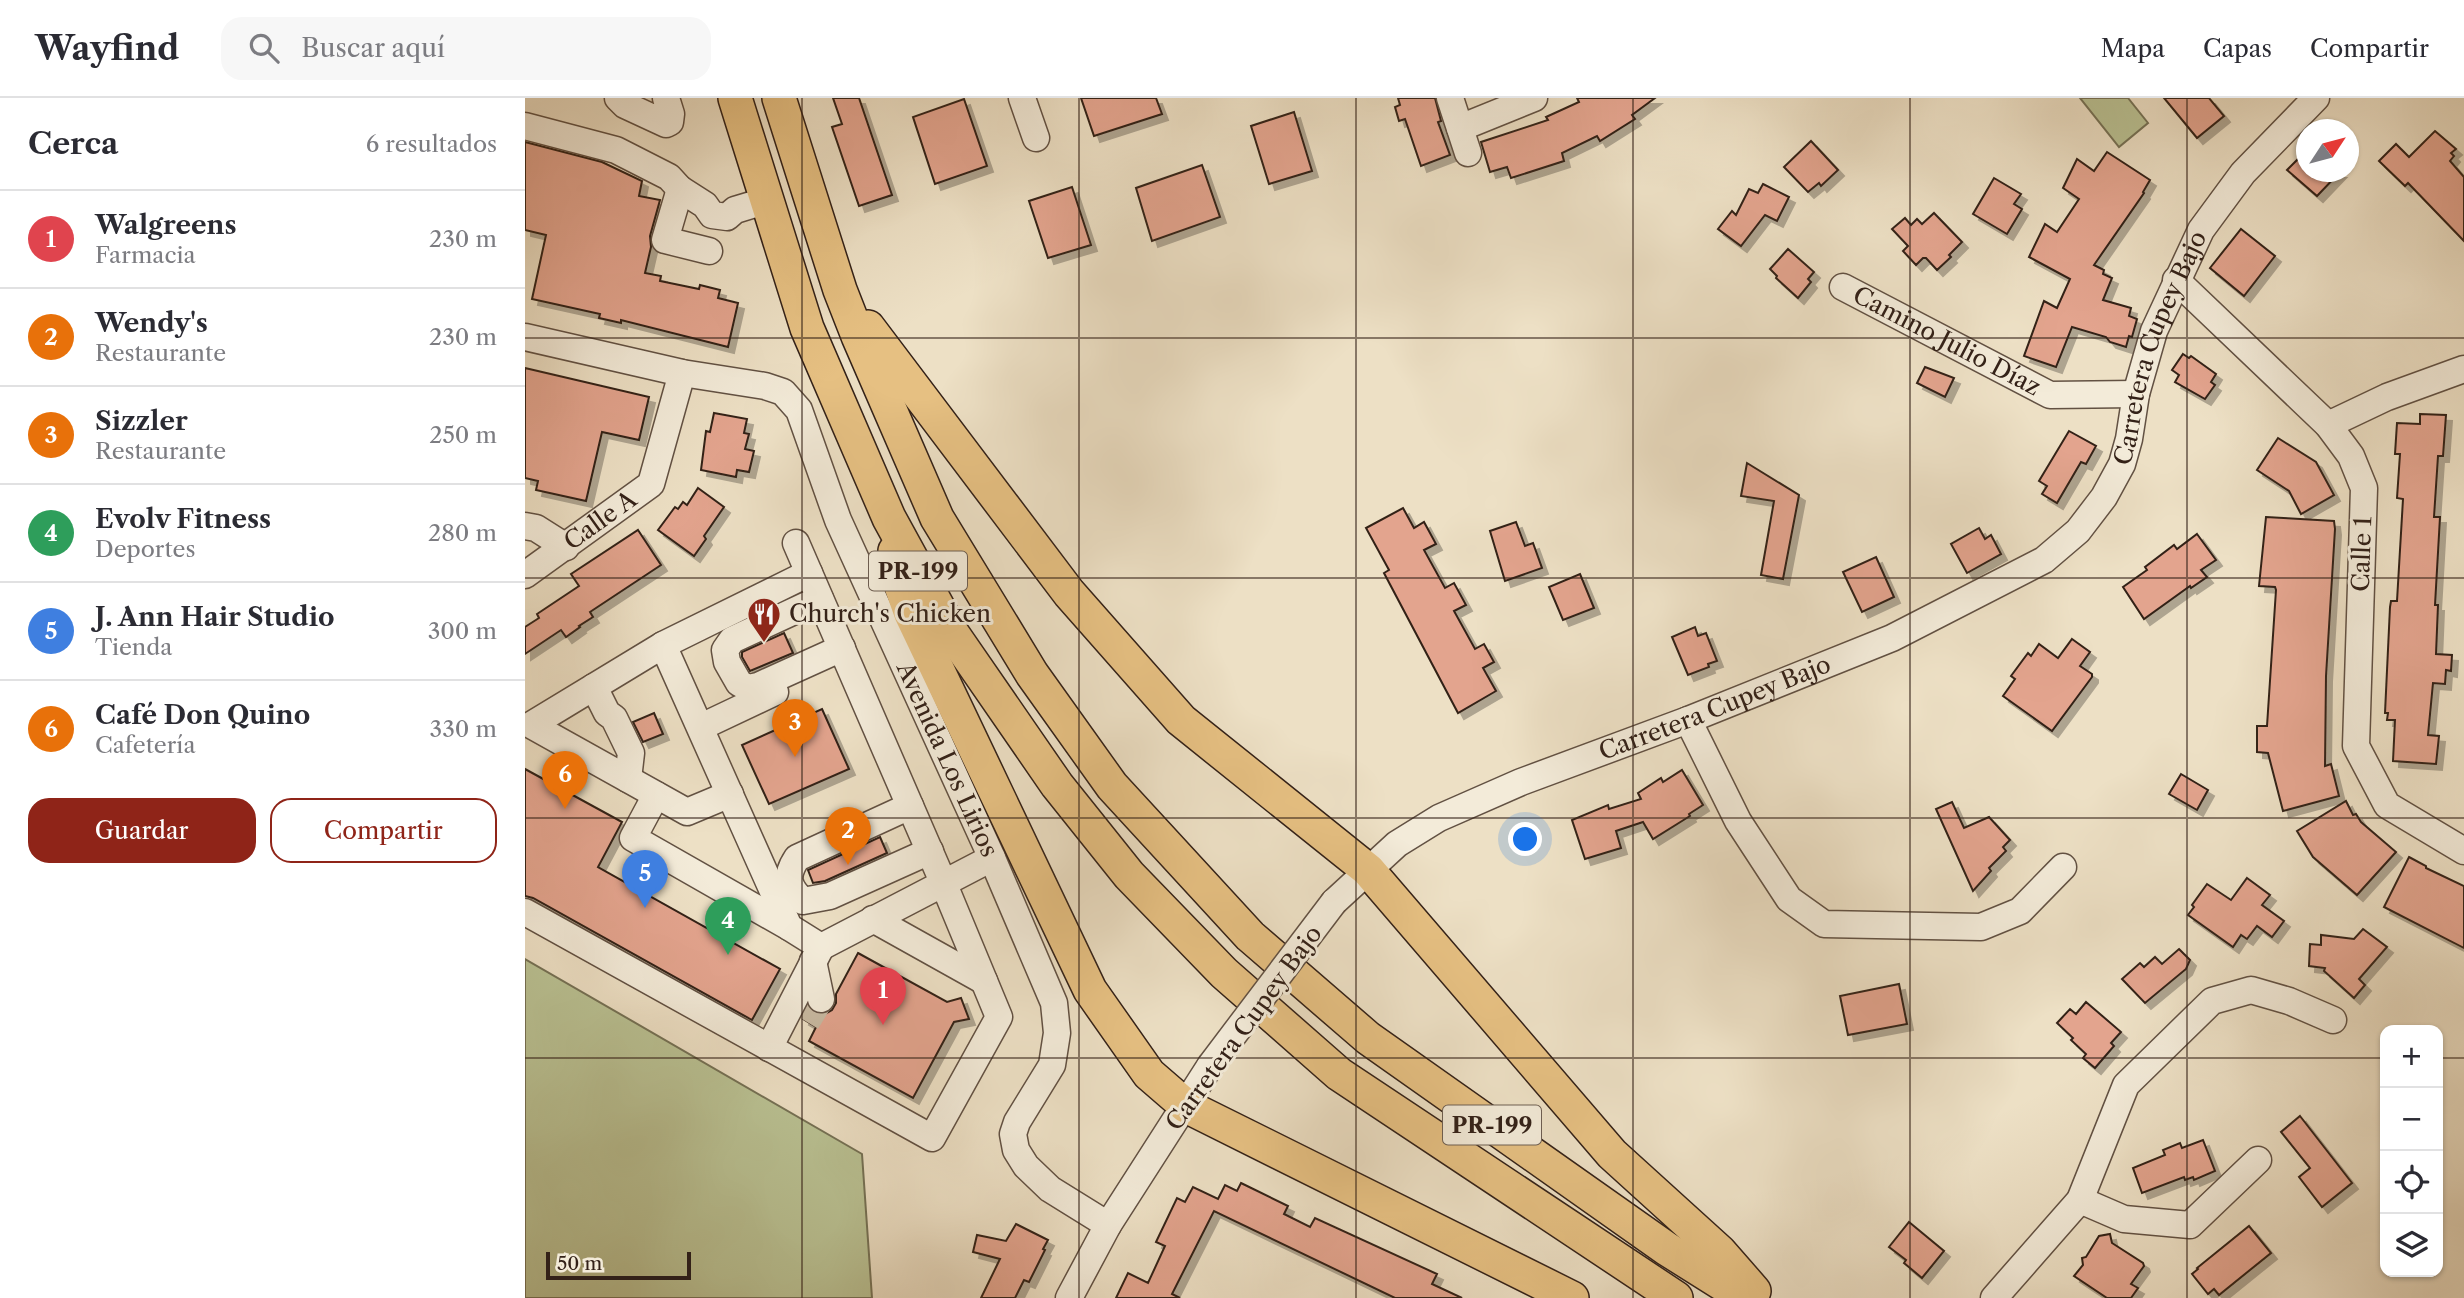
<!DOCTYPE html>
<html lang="es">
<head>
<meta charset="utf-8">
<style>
	body { margin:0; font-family:"Libre Caslon Text",serif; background:#f7f7f7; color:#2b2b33 }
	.controls { position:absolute; right:21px; bottom:21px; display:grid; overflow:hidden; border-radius:14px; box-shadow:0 2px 5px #0004 }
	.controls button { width:63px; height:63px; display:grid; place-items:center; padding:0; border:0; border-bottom:2px solid #e1e1e2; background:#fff; color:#2b2b33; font:35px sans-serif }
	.compass { position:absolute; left:1771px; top:21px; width:63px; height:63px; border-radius:50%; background:#fff; box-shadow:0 2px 5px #0004; rotate:54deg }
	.scale { position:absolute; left:21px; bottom:18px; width:145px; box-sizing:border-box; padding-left:7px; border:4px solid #332118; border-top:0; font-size:19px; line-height:24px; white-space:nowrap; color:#332118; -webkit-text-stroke:5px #f3ebd9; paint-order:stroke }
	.you { position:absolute; left:1001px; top:742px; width:24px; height:24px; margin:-18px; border:5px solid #fff; border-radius:50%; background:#1a73e8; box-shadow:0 0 0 10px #1a73e833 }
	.badge { display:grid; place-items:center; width:46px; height:46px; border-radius:50%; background:#8f2418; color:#fff; font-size:23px; font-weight:700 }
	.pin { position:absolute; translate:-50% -58px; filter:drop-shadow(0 2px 4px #0008) }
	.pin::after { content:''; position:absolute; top:37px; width:24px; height:21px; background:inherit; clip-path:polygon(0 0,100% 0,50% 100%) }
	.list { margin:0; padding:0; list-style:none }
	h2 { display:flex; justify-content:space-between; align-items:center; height:91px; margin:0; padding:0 28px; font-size:30px }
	h2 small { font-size:23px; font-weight:400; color:#7c7c81 }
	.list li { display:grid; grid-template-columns:46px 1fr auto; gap:21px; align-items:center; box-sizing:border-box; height:98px; padding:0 28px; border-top:2px solid #e1e1e2 }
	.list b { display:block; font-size:26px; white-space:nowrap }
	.list p { margin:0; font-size:23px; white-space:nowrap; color:#7c7c81 }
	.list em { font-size:23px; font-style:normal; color:#7c7c81 }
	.actions { display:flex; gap:14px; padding:21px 28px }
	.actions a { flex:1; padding:16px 0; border:2px solid #8f2418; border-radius:21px; text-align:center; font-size:24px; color:#8f2418 }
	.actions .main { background:#8f2418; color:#fff }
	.icon { flex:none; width:38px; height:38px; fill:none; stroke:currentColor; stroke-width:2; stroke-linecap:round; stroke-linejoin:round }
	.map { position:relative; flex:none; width:1939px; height:1200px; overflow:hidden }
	header { display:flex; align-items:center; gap:42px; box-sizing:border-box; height:98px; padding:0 35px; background:#fff; border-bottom:2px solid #e1e1e2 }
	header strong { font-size:33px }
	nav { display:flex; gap:38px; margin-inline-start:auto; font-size:24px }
	.search { width:490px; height:63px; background:#f7f7f7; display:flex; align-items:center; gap:18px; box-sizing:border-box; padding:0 24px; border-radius:21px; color:#7c7c81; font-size:26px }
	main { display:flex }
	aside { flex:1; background:#fff }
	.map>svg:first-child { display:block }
</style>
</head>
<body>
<header>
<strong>Wayfind</strong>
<div class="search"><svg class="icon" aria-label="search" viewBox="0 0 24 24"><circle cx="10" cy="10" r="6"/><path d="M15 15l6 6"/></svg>Buscar aquí</div>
<nav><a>Mapa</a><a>Capas</a><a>Compartir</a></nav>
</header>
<main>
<aside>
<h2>Cerca<small>6 resultados</small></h2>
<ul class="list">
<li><span class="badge" style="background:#e0444e">1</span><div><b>Walgreens</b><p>Farmacia</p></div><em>230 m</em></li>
<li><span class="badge" style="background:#e8710a">2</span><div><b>Wendy's</b><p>Restaurante</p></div><em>230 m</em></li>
<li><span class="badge" style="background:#e8710a">3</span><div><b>Sizzler</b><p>Restaurante</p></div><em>250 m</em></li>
<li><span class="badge" style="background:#2e9e5b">4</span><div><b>Evolv Fitness</b><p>Deportes</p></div><em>280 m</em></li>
<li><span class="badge" style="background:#3f7fe0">5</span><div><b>J. Ann Hair Studio</b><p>Tienda</p></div><em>300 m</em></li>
<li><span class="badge" style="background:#e8710a">6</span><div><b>Café Don Quino</b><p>Cafetería</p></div><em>330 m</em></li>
</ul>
<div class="actions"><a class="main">Guardar</a><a>Compartir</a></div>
</aside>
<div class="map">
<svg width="1939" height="1200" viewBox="0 0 1939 1200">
	<defs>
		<filter id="shadow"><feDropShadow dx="6" dy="6" stdDeviation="0" flood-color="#0004"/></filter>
	</defs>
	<rect width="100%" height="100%" fill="#ede0c5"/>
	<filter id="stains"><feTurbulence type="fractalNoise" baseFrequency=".00286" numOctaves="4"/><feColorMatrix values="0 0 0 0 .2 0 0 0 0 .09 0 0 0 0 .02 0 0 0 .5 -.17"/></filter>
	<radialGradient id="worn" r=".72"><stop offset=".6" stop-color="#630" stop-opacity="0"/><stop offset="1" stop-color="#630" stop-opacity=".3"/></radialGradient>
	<g fill="#bac294" stroke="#767256" stroke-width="2">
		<polygon points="1555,0 1603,0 1623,25 1594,49"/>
		<polygon points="0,861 337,1056 347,1200 0,1200"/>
	</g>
	<g fill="#e3a48e" stroke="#332118" stroke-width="2" filter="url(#shadow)">
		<polygon points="308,0 334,0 367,97 334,108 307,29 317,26"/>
		<polygon points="556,0 631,0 637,16 569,38"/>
		<polygon points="873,0 910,0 916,23 913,24 925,57 896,68 880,21 874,23 870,9 875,7"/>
		<polygon points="1052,0 1130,0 1107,17 1110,21 1075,43 1072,38 1037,55 1039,63 986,80 982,69 965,74 956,44 1023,22 1021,19 1054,4"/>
		<polygon points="1639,0 1684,0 1699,18 1672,40"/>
		<polygon points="439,1 462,68 410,86 388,19"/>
		<polygon points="769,14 787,73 744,86 726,28"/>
		<polygon points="1910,33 1931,51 1926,55 1929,58 1925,63 1939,79 1939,143 1883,85 1880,88 1854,63 1871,46 1884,59"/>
		<polygon points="1286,43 1313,72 1296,88 1294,85 1283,94 1259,69"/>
		<polygon points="0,44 77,64 117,83 114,98 135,102 125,138 126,149 120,175 136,178 135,183 174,191 175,187 195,192 193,200 213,205 203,249 96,222 96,225 74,220 75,216 7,201 21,137 0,132"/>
		<polygon points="1782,52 1782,74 1815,74 1792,98 1762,72"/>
		<polygon points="1582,54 1625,82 1618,94 1619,95 1569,167 1579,172 1578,176 1587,180 1578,202 1606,210 1604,218 1612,221 1607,239 1604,238 1601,249 1585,244 1581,239 1547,229 1531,269 1499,258 1519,203 1532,210 1545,181 1504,159 1520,126 1532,134 1554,101 1538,90 1552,61 1569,73"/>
		<polygon points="677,67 695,119 627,143 611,90"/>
		<polygon points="1469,80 1496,96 1489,106 1497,111 1482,136 1448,116"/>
		<polygon points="1238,86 1264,99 1252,123 1240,117 1216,148 1193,131 1207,113 1211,117 1224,91 1233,95"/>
		<polygon points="547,89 566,147 523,160 504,103"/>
		<polygon points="1409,115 1437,144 1424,157 1426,159 1412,172 1401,160 1398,160 1391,167 1378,153 1383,148 1367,131 1380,120 1386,127 1392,121 1397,126"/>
		<polygon points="1716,131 1750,158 1719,198 1685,170"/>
		<polygon points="1263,151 1289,174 1283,181 1286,184 1273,200 1251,180 1252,178 1245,171"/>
		<polygon points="1658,256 1664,260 1666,258 1691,276 1686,284 1690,287 1680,301 1650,284 1654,277 1647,272"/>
		<polygon points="1400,269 1429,280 1420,299 1392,285"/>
		<polygon points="0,270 124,299 114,342 77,334 61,403 11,392 13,383 0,380"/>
		<polygon points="189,315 222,321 219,335 224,336 220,351 229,353 224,374 212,372 211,379 176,372 181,333 185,334"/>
		<polygon points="1895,316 1921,317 1918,358 1913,358 1909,419 1915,419 1910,507 1913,507 1911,556 1927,557 1926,573 1921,572 1920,586 1908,585 1903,637 1914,638 1911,666 1868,663 1870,622 1862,622 1863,615 1860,615 1865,509 1866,503 1872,503 1878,401 1872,400 1875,356 1870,356 1872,325 1895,326"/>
		<polygon points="1544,333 1571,348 1561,366 1556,364 1532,405 1517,396 1522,388 1514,383"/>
		<polygon points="1753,340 1791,364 1809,397 1776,416 1764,393 1732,372"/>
		<polygon points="1222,365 1274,397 1258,481 1236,477 1249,403 1216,398"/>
		<polygon points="173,390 199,409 179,438 181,441 169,458 133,432 150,409 153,411 158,404 162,407"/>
		<polygon points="878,410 889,430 899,424 911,446 899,452 920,490 929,485 941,507 929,513 950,551 959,546 969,564 958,570 971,593 933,615 859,475 864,472 841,430"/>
		<polygon points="1741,419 1809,423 1810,431 1801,578 1800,668 1806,666 1814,698 1758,713 1743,655 1732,654 1732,628 1742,628 1751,492 1750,489 1734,488"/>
		<polygon points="991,424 1000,448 1008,445 1017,470 980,483 965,433"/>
		<polygon points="1454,430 1460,441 1466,437 1476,456 1442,475 1426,446"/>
		<polygon points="113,432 136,467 65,514 68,519 54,528 55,529 41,539 36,532 0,556 0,529 14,520 12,516 54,488 46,476"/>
		<polygon points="1672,436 1691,462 1676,472 1682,479 1666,490 1665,488 1619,521 1598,489 1622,472 1620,469 1649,447 1652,451"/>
		<polygon points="1351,459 1369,499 1337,514 1318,474"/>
		<polygon points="1055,476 1069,510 1038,522 1024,489"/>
		<polygon points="1170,529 1173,538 1181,535 1192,563 1183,566 1184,569 1163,577 1147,539"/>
		<polygon points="259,535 268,555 225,573 217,559 217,554"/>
		<polygon points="1547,541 1565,554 1555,568 1567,576 1567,579 1527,633 1478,598 1490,581 1486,578 1503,555 1506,558 1514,546 1533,560"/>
		<polygon points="297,611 324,671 244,706 217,647"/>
		<polygon points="129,615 138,636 118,644 108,624"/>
		<polygon points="0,671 97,724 73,769 255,871 227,922 8,800 0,798"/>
		<polygon points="1157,672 1178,707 1164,716 1165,718 1128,741 1118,724 1091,733 1096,750 1060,761 1047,722 1083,707 1084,711 1116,701 1113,695 1136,680 1138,684"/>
		<polygon points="1656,676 1683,692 1672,712 1644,696"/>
		<polygon points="1821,703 1828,717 1831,716 1836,724 1871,754 1832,797 1788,759 1772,733"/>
		<polygon points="1427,704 1439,730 1464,719 1485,742 1478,749 1481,753 1464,770 1466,773 1448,793 1411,711"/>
		<polygon points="355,739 362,755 300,783 288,785 283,772"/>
		<polygon points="1884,759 1901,768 1901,770 1939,788 1939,850 1859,809"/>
		<polygon points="1722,780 1745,797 1737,807 1759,823 1747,839 1732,828 1722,841 1716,837 1708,849 1663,817 1669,809 1667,807 1682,786 1706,802"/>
		<polygon points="1838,831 1862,849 1834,881 1840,887 1829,900 1799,873 1800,870 1784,868 1785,846 1796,847 1796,837 1829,841"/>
		<polygon points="1654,851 1665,862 1661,871 1620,905 1597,881 1615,865 1619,869 1630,859 1637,866"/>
		<polygon points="333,855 422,904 436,900 444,921 429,924 388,1000 284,943 291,929 278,921 284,910 292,916 300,916 307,912 311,905 311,896"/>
		<polygon points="1374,886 1382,926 1323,937 1315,898"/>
		<polygon points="1561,904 1596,934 1586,945 1589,948 1570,970 1558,960 1561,956 1546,942 1548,940 1532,925 1545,911 1551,916"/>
		<polygon points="1775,1018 1827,1085 1797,1109 1774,1079 1785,1070 1756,1034"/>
		<polygon points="1678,1042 1690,1073 1669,1082 1668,1079 1660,1082 1659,1079 1617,1095 1608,1070 1640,1057 1638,1052 1655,1045 1657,1050"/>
		<polygon points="716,1085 763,1108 759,1116 785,1129 790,1120 912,1176 907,1186 937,1200 870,1200 689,1113 647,1196 655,1200 591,1200 603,1175 623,1185 640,1148 631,1144 652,1100 660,1104 668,1089 693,1101 700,1087 712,1093"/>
		<polygon points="1384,1124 1419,1153 1397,1180 1379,1165 1381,1162 1364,1149"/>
		<polygon points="491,1126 523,1142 518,1151 520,1152 504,1184 499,1182 490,1200 456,1200 475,1161 448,1154 452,1137 481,1143"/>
		<polygon points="1724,1128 1746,1155 1694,1197 1689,1191 1683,1196 1667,1176 1673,1171 1672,1170"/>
		<polygon points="1585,1136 1587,1145 1618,1165 1619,1168 1606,1186 1613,1190 1606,1200 1582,1200 1549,1178 1558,1167 1557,1160 1561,1159 1574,1138"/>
	</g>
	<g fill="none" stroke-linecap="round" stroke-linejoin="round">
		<polyline stroke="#c8baa2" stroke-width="26" stroke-dasharray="26 13" stroke-linecap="butt" points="282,924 296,901"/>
		<defs>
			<g id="minor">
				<polyline points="93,0 100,7 141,26 145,24 146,16 141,0"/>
				<polyline points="497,0 511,40"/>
				<polyline points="925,0 943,55"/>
				<polyline points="0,28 91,52 144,79 155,91 180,107 187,117 202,119 210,112 243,102"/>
				<polyline points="935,30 1009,0"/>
				<polyline points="155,91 140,142 184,153"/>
				<polyline points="1651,182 1803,327 1826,358 1839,390 1831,648 1862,707 1939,753"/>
				<path id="s1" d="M1318,189L1525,297L1611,296"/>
				<path id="s2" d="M0,239L157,275L240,288L258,294L274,312L313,422L467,760L529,905L532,935L527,967L492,1024L488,1036L491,1052L501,1068L525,1091L583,1127"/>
				<polyline points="1803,327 1862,299 1939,271"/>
				<polyline points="0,428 11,430 41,449"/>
				<polyline points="284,475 138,547 264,829 296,849 467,760"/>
				<path id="s3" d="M0,477L126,386L157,275"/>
				<polyline points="295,501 207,542 200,552 202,564 214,585 223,590 233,588 317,550"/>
				<polyline points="138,547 6,627 162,714 205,696"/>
				<polyline points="69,589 82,615 89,620 106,655 103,681"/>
				<polyline points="1163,622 1213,723 1264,801 1299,826 1456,829 1495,813 1538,769"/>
				<polyline points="176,629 250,594"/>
				<polyline points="131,697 108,740 264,829"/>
				<path d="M385,708L272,760C260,778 262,788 278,803L305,798L405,753"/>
				<path id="s4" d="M809,804L872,746L914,720L996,684L1163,622L1367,540L1519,462L1553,433L1579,399L1597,366L1604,341L1611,296L1629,233L1676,132L1718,75L1791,0"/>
				<polyline points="0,814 407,1040 474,919 418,784 271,445"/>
				<polyline points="348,821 459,883"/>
				<polyline points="288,863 296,901"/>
				<polyline points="244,950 296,849"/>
				<polyline points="1555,1102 1599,1121 1665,1127 1733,1062"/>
				<polyline points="544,1200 583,1127 685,968"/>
				<polyline points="1469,1200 1555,1102 1601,987 1687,903 1726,892 1764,903 1808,922"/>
			</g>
			<g id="major">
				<polyline points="210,0 282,230 364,420 427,535 532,687 604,777 699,875 814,976 1151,1200"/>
				<polyline points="254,0 315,192 333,238 412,420 507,576 587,688 725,838 843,940 1142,1151 1220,1200"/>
				<polyline points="343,229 544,495 656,622 843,772 1087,1056 1195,1154 1229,1193"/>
				<polyline points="370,453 376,488 386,516 565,892 624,976 661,1008 1047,1200"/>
			</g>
		</defs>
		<use href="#minor" stroke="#625143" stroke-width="29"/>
		<use href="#major" stroke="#332118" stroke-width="36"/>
		<use href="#minor" stroke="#f3ebd9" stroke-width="26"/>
		<use href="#major" stroke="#e6c082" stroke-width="33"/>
		<defs>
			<polyline id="minor-bridge" points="685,968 809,804"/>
		</defs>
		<use href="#minor-bridge" stroke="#625143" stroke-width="29" stroke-linecap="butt"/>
		<use href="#minor-bridge" stroke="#f3ebd9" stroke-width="26"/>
	</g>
	<path fill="none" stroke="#332118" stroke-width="2" stroke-opacity="0.55" d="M277,0V1200M554,0V1200M831,0V1200M1108,0V1200M1385,0V1200M1662,0V1200M0,240H1939M0,480H1939M0,720H1939M0,960H1860M1913,960H1939"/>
	<defs>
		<symbol id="restaurant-pin" viewBox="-11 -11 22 30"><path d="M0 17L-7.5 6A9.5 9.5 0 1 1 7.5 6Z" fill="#8f2418" stroke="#f3ebd9"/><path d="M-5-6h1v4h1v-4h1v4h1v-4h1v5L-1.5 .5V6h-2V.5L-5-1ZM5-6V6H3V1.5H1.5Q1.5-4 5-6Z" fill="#fff"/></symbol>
	</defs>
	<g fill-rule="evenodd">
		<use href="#restaurant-pin" x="220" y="497" width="38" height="52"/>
	</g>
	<g text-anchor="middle" stroke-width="6" stroke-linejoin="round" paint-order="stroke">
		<g fill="#f3ebd9" stroke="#6d5e52" stroke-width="2">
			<rect x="344" y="453.5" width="98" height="39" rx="5"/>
			<rect x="918" y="1007.5" width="98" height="39" rx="5"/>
		</g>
		<g font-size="23" font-weight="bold" fill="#332118">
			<text x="393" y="481">PR-199</text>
			<text x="967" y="1035">PR-199</text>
		</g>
		<g font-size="24" fill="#332118" stroke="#f3ebd9">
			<text dy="8" stroke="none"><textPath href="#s1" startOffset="117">Camino Julio Díaz</textPath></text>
			<text dy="8" stroke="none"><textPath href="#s4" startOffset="1041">Carretera Cupey Bajo</textPath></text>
			<text dy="8" stroke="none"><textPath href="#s3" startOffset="93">Calle A</textPath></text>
			<text transform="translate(1837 456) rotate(-88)" y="8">Calle 1</text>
			<text dy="8" stroke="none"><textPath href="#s4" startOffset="432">Carretera Cupey Bajo</textPath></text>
			<text dy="8" stroke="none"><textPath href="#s2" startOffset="668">Avenida Los Lirios</textPath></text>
			<text transform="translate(719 930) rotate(-54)" y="8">Carretera Cupey Bajo</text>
		</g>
		<g font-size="24" fill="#332118" stroke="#f3ebd9" text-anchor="start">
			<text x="264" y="524">Church's Chicken</text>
		</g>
	</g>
	<rect width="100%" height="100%" filter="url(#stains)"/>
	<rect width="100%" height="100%" fill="url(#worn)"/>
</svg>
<div class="controls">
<button>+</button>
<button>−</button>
<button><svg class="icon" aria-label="locate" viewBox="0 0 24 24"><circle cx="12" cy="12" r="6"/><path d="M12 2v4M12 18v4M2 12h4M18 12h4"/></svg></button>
<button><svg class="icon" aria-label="layers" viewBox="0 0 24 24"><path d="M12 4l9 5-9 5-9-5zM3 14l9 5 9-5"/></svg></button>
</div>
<svg class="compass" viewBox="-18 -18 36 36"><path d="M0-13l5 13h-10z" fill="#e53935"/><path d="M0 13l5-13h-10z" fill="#7c7c81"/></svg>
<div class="scale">50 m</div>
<div class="you"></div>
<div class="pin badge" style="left:358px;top:927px;background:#e0444e">1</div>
<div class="pin badge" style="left:323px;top:767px;background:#e8710a">2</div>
<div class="pin badge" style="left:270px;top:659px;background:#e8710a">3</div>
<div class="pin badge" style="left:203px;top:857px;background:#2e9e5b">4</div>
<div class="pin badge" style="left:120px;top:810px;background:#3f7fe0">5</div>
<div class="pin badge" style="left:40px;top:711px;background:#e8710a">6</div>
</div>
</main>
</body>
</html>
